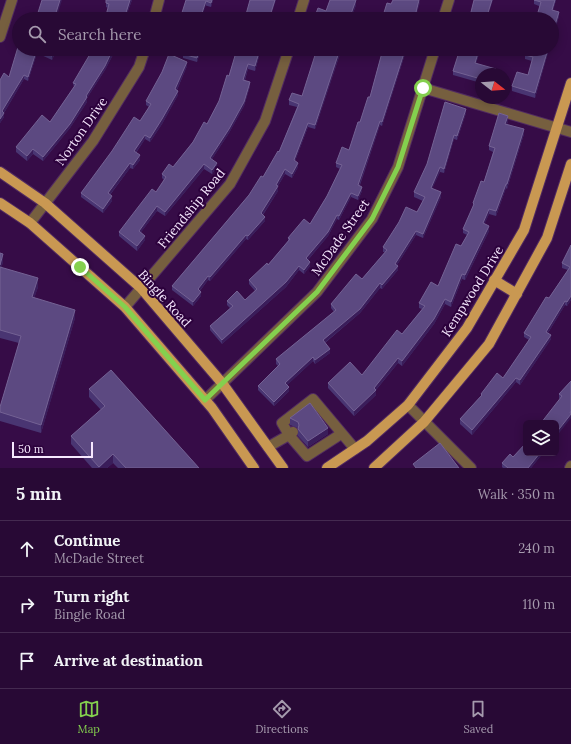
<!DOCTYPE html>
<html lang="en">
<head>
<meta charset="utf-8">
<style>
	body { margin:0; font-family:Lora,serif; background:#30123d; color:#f1f3f6 }
	.controls { position:absolute; right:12px; bottom:12px; display:grid; overflow:hidden; border-radius:6px; box-shadow:0 2px 10px #0003 }
	.controls button { width:36px; height:36px; display:grid; place-items:center; padding:0; border:0; border-bottom:1px solid #442a50; background:#280935; color:#f1f3f6; font:20px sans-serif }
	.compass { position:absolute; left:475px; top:68px; width:36px; height:36px; border-radius:50%; background:#280935; box-shadow:0 2px 10px #0003; rotate:107deg }
	.scale { position:absolute; left:12px; bottom:10px; width:81px; box-sizing:border-box; padding-left:4px; border:2px solid #f6e8fe; border-top:0; font-size:11px; line-height:14px; white-space:nowrap; color:#f6e8fe; -webkit-text-stroke:3px #2c013c; paint-order:stroke }
	.stop { position:absolute; width:12px; height:12px; margin:-9px; border:3px solid #84d04e; border-radius:50%; background:#fff }
	.stop.end { background:#84d04e; border-color:#fff; box-shadow:0 1px 4px #0008 }
	.list { margin:0; padding:0; list-style:none }
	h2 { display:flex; justify-content:space-between; align-items:center; height:52px; margin:0; padding:0 16px; font-size:17px }
	h2 small { font-size:13px; font-weight:400; color:#a59aad }
	.list li { display:grid; grid-template-columns:26px 1fr auto; gap:12px; align-items:center; box-sizing:border-box; height:56px; padding:0 16px; border-top:1px solid #442a50 }
	.list b { display:block; font-size:15px; white-space:nowrap }
	.list p { margin:0; font-size:13px; white-space:nowrap; color:#a59aad }
	.list em { font-size:13px; font-style:normal; color:#a59aad }
	.icon { flex:none; width:22px; height:22px; fill:none; stroke:currentColor; stroke-width:2; stroke-linecap:round; stroke-linejoin:round }
	.map { position:relative; flex:none; width:571px; height:468px; overflow:hidden }
	.search { position:absolute; background:#280935; box-shadow:0 2px 10px #0003; left:12px; right:12px; top:12px; height:44px; display:flex; align-items:center; gap:10px; box-sizing:border-box; padding:0 14px; border-radius:22px; color:#a59aad; font-size:15px }
	.sheet { height:220px; background:#280935 }
	nav { display:flex; justify-content:space-around; align-items:center; box-sizing:border-box; height:56px; border-top:1px solid #442a50; background:#280935; font-size:11px; color:#a59aad }
	nav a { display:grid; justify-items:center; gap:2px }
	nav .on { color:#84d04e }
	.map>svg:first-child { display:block }
</style>
</head>
<body>
<div class="map">
<svg width="571" height="468" viewBox="0 0 571 468">
	<rect width="100%" height="100%" fill="#360c47"/>
	<g fill="none" stroke-linecap="round" stroke-linejoin="round">
		<defs>
			<g id="minor">
				<polyline points="154,19 159,0"/>
				<polyline points="298,19 304,0"/>
				<polyline points="443,19 449,0"/>
				<polyline points="0,37 12,0"/>
				<polyline points="423,88 571,132"/>
				<polyline points="30,223 93,141 139,67 145,49"/>
				<polyline points="125,307 230,184 265,121 289,49"/>
				<polyline points="205,400 317,292 372,219 398,167 435,49"/>
				<polyline points="408,405 471,468"/>
				<polyline points="293,432 289,435 307,456 341,434"/>
				<polyline points="268,447 289,435 282,423 313,399 355,449"/>
				<polyline points="570,468 571,466"/>
			</g>
			<g id="major">
				<polyline points="0,172 45,203 141,288 222,383 283,468"/>
				<polyline points="0,203 30,223 125,307 212,408 254,468"/>
				<polyline points="494,280 517,294"/>
				<polyline points="327,468 367,441 408,405 467,328 524,230 571,83"/>
				<polyline points="374,468 424,422 489,344 547,238 571,164"/>
			</g>
		</defs>
		<use href="#minor" stroke="#512b61" stroke-width="12"/>
		<use href="#major" stroke="#512b61" stroke-width="12"/>
		<use href="#minor" stroke="#765f3f" stroke-width="10"/>
		<use href="#major" stroke="#c99852" stroke-width="10"/>
	</g>
	<g fill="#493572">
		<polygon points="106,0 132,0 125,19 105,19 108,8 106,7"/>
		<polygon points="186,0 213,0 211,7"/>
		<polygon points="534,0 556,0 553,10 559,16 552,40 552,19 539,6 534,4"/>
		<polygon points="356,5 351,19 326,11"/>
		<polygon points="19,49 57,49 52,60 37,53 28,81 24,79 4,113 4,117 0,123 0,80 9,77"/>
		<polygon points="201,49 197,62 183,58 183,54"/>
		<polygon points="237,49 261,49 255,71 248,69 245,80 250,86 244,106 229,133 212,159 217,167 212,174 204,169 165,216 157,211 141,232 145,240 137,251 119,236 119,232 156,192 164,180 162,178 162,174 173,167 207,124 219,101 229,76"/>
		<polygon points="341,49 341,51 315,129 308,127 295,161 298,167 292,178 285,174 278,186 278,191 263,215 265,221 248,240 246,239 210,281 208,280 200,291 201,296 193,306 172,290 172,286 249,195 263,177 279,152 297,107 289,105 289,100 302,96"/>
		<polygon points="376,49 410,49 408,55 405,54 382,126 380,125 360,185 362,191 358,200 351,197 339,220 337,219 328,236 308,260 310,266 304,274 299,270 286,287 222,344 210,330 210,326 230,308 227,305 227,301 245,300 255,291 249,284 249,280 268,265 288,241 288,238 310,224 327,196 340,169 336,167 336,163 349,150 370,97 382,52 376,50"/>
		<polygon points="549,49 535,98 512,91 512,86 528,75 532,61 525,59 525,55"/>
		<polygon points="115,51 105,70 87,98 87,102 70,128 43,161 33,154 27,161 16,152 16,147 50,122 74,87 73,83"/>
		<polygon points="479,54 476,63 496,73 481,74 481,83 453,75 453,71"/>
		<polygon points="187,66 177,90 178,95 162,124 150,142 145,139 136,153 140,160 133,169 130,168 110,195 112,201 103,213 81,197 81,193 140,121 149,107 146,105 146,101"/>
		<polygon points="466,113 457,140 454,139 444,173 440,172 432,188 441,197 423,238 416,235 397,265 398,270 382,289 380,288 360,313 325,343 330,353 315,364 313,361 287,385 289,391 274,406 258,390 258,386 278,366 276,364 276,359 334,312 331,308 331,304 362,279 385,252 383,252 383,247 417,212 423,201 414,197 414,192"/>
		<polygon points="508,121 507,124 524,134 507,189 506,188 496,216 489,214 484,224 489,231 465,280 462,279 451,307 445,304 434,324 402,366 398,363 376,390 376,395 354,416 328,388 328,383 362,375 402,334 422,309 419,308 419,303 438,286 461,246 467,235 463,233 463,229 473,207 473,203 484,182 493,152 489,150 489,146"/>
		<polygon points="571,245 571,300 567,306 565,305 548,333 551,339 520,385 516,382 472,435 460,424 460,419 481,396 481,394 503,378 529,340 524,337 524,333 549,298 568,270 562,268 562,263"/>
		<polygon points="0,253 3,262 1,268 38,287 34,298 75,318 41,433 0,421 0,407 19,343 0,338"/>
		<polygon points="571,381 571,418 559,398 559,394"/>
		<polygon points="89,389 199,468 118,468 113,463 107,468 92,468 71,444 71,436 101,410 89,397"/>
		<polygon points="290,418 328,434 308,447 298,436 298,428 290,425"/>
		<polygon points="521,449 526,453 543,453 531,468 503,468 502,467 502,463 513,457"/>
	</g>
	<g fill="#3a1d5a">
		<polygon points="60,0 62,0 56,19 54,19"/>
		<polygon points="130,0 132,0 125,19 124,19"/>
		<polygon points="212,0 213,0 211,7 211,3"/>
		<polygon points="275,0 276,0 270,19 269,19"/>
		<polygon points="356,0 356,5 351,19 351,14"/>
		<polygon points="420,0 420,3 416,16 416,12"/>
		<polygon points="492,0 493,0 487,19 486,19"/>
		<polygon points="555,0 556,0 552,14 552,10"/>
		<polygon points="206,1 206,5 201,19 200,19"/>
		<polygon points="559,12 559,16 552,40 552,35"/>
		<polygon points="37,49 37,53 28,81 28,77"/>
		<polygon points="55,49 57,49 52,60 52,56"/>
		<polygon points="113,49 115,49 115,51 105,70 87,98 87,102 70,128 43,161 43,157"/>
		<polygon points="200,49 201,49 197,62 197,58"/>
		<polygon points="260,49 261,49 255,71 255,66"/>
		<polygon points="340,49 341,49 341,51 315,129 315,125"/>
		<polygon points="548,49 549,49 535,98 535,93"/>
		<polygon points="405,50 405,54 382,126 382,122"/>
		<polygon points="479,50 479,54 475,67 475,63"/>
		<polygon points="187,62 187,66 175,94 175,89"/>
		<polygon points="248,64 248,69 243,84 243,80"/>
		<polygon points="24,75 24,79 2,116 2,111"/>
		<polygon points="250,82 250,86 244,106 229,133 210,162 210,158"/>
		<polygon points="178,91 178,95 162,124 150,142 150,138"/>
		<polygon points="466,109 466,113 457,140 457,136"/>
		<polygon points="4,113 4,117 0,123 0,119"/>
		<polygon points="508,116 508,121 505,128 505,124"/>
		<polygon points="380,121 380,125 358,189 358,185"/>
		<polygon points="308,123 308,127 294,164 294,160"/>
		<polygon points="524,129 524,134 507,189 507,184"/>
		<polygon points="145,135 145,139 134,155 134,151"/>
		<polygon points="454,135 454,139 444,173 444,169"/>
		<polygon points="33,149 33,154 27,161 27,156"/>
		<polygon points="140,155 140,160 133,169 133,165"/>
		<polygon points="130,163 130,168 108,197 108,193"/>
		<polygon points="217,163 217,167 212,174 212,170"/>
		<polygon points="298,163 298,167 292,178 292,174"/>
		<polygon points="204,164 204,169 165,216 165,212"/>
		<polygon points="440,167 440,172 431,192 431,188"/>
		<polygon points="285,169 285,174 276,189 276,185"/>
		<polygon points="506,184 506,188 496,216 496,211"/>
		<polygon points="278,186 278,191 261,217 261,213"/>
		<polygon points="362,187 362,191 358,200 358,196"/>
		<polygon points="441,192 441,197 423,238 423,234"/>
		<polygon points="351,193 351,197 339,220 339,216"/>
		<polygon points="112,196 112,201 103,213 103,209"/>
		<polygon points="157,206 157,211 139,235 139,231"/>
		<polygon points="489,209 489,214 483,228 483,223"/>
		<polygon points="337,215 337,219 328,236 306,262 306,258"/>
		<polygon points="265,217 265,221 248,240 248,236"/>
		<polygon points="489,226 489,231 465,280 465,275"/>
		<polygon points="416,231 416,235 395,268 395,264"/>
		<polygon points="246,235 246,239 210,281 210,277"/>
		<polygon points="145,236 145,240 137,251 137,246"/>
		<polygon points="3,254 3,262 0,273 0,265"/>
		<polygon points="310,262 310,266 304,274 304,270"/>
		<polygon points="299,266 299,270 286,287 222,344 222,340"/>
		<polygon points="398,266 398,270 382,289 382,285"/>
		<polygon points="462,274 462,279 451,307 451,302"/>
		<polygon points="208,276 208,280 198,293 198,289"/>
		<polygon points="38,278 38,287 32,305 32,297"/>
		<polygon points="380,283 380,288 360,313 323,344 323,340"/>
		<polygon points="201,292 201,296 193,306 193,302"/>
		<polygon points="571,296 571,300 567,306 567,302"/>
		<polygon points="445,299 445,304 434,324 402,366 402,361"/>
		<polygon points="565,301 565,305 546,336 546,332"/>
		<polygon points="75,310 75,318 41,433 41,425"/>
		<polygon points="551,335 551,339 520,385 520,380"/>
		<polygon points="330,349 330,353 315,364 315,360"/>
		<polygon points="313,357 313,361 285,387 285,383"/>
		<polygon points="398,358 398,363 374,392 376,390 376,395 354,416 354,411 374,388"/>
		<polygon points="516,378 516,382 472,435 472,430"/>
		<polygon points="289,387 289,391 274,406 274,402"/>
		<polygon points="571,412 571,418 556,437 556,433"/>
		<polygon points="328,428 328,434 308,447 308,441"/>
		<polygon points="540,453 543,453 531,468 528,468"/>
		<polygon points="113,454 113,463 107,468 99,468"/>
	</g>
	<g fill="#5c4981" stroke="#746294">
		<polygon points="42,0 60,0 54,19 50,18 50,19 25,19 27,15 36,19"/>
		<polygon points="106,0 130,0 124,19 105,19 109,4 106,3"/>
		<polygon points="186,0 212,0 211,3 206,1 200,19 180,19"/>
		<polygon points="250,0 275,0 269,19 241,19 241,17 245,18"/>
		<polygon points="330,0 356,0 351,14 349,14 347,19 314,19 318,8 326,11"/>
		<polygon points="393,0 419,0 416,12 426,15 425,19 382,19 387,3 391,4"/>
		<polygon points="474,0 492,0 486,19 459,19 461,13 470,16"/>
		<polygon points="534,0 555,0 552,10 559,12 552,35 552,19 536,19 541,2"/>
		<polygon points="18,47 19,47 19,49 37,49 28,77 24,75 2,111 4,113 0,119 0,80 4,73 9,77"/>
		<polygon points="38,49 55,49 52,56"/>
		<polygon points="93,49 113,49 105,66 86,96 87,97 70,124 43,157 33,149 27,156 16,147 42,115 50,122 76,84 73,83"/>
		<polygon points="184,49 200,49 197,58 183,54"/>
		<polygon points="237,49 260,49 255,66 248,64 243,80 250,82 244,102 229,129 210,158 217,163 212,170 204,164 165,212 157,206 139,231 145,236 137,246 119,232 152,189 156,192 166,177 162,174 169,164 173,167 193,142 204,122 207,124 219,101 227,75 229,76"/>
		<polygon points="317,49 340,49 315,125 308,123 294,160 298,163 292,174 285,169 276,185 278,186 261,213 265,217 248,236 246,235 210,277 208,276 198,289 201,292 193,302 172,286 249,195 261,176 263,177 278,151 279,152 299,104 289,100 292,93 302,96"/>
		<polygon points="383,49 408,49 408,51 405,50 382,122 380,121 358,185 362,187 358,196 351,193 339,216 337,215 328,232 306,258 310,262 304,270 299,266 286,282 222,340 210,326 233,306 227,301 237,291 245,300 257,289 249,280 267,263 268,265 290,239 288,238 304,219 310,224 327,196 342,165 336,163 342,147 349,150 358,122 360,122 368,97 370,97"/>
		<polygon points="460,49 477,49 479,50 475,63 496,69 494,74 481,74 481,79 453,71"/>
		<polygon points="527,49 548,49 535,93 512,86 517,72 528,75 533,57 525,55"/>
		<polygon points="169,54 187,62 175,89 178,91 162,119 150,138 145,135 134,151 140,155 133,165 130,163 108,193 112,196 103,209 81,193 112,151 134,117 140,121 151,104 146,101 162,72"/>
		<polygon points="445,102 466,109 457,136 454,135 444,169 440,167 431,188 441,192 423,234 416,231 395,264 398,266 382,285 380,283 360,309 323,340 330,349 315,360 313,357 285,383 289,387 274,402 258,386 280,364 276,359 336,310 331,304 356,274 362,279 387,250 383,247 399,222 406,207 417,212 425,197 414,192 427,164"/>
		<polygon points="499,113 508,116 505,124 524,129 507,184 506,184 496,211 489,209 483,223 489,226 465,275 462,274 451,302 445,299 434,319 402,361 398,358 374,388 376,390 354,411 328,383 350,362 362,375 397,330 402,334 425,306 419,303 431,282 438,286 456,244 461,246 469,232 463,229 474,204 473,203 481,181 484,182 495,148 489,146"/>
		<polygon points="571,245 571,296 567,302 565,301 546,332 551,335 520,380 516,378 472,430 460,419 482,395 481,394 497,373 503,378 531,337 524,333 546,297 549,298 570,267 562,263"/>
		<polygon points="0,253 3,254 0,265"/>
		<polygon points="0,267 38,278 32,297 75,310 41,425 0,412 0,407 21,336 0,330"/>
		<polygon points="111,370 199,468 126,468 113,454 99,467 71,436 105,406 89,389"/>
		<polygon points="571,381 571,412 570,412 571,414 556,433 556,423 541,423 562,396 559,394"/>
		<polygon points="310,403 328,428 308,441 298,429 299,425 298,422 290,418"/>
		<polygon points="440,443 459,468 416,468 413,464"/>
		<polygon points="526,443 526,453 540,453 528,468 508,468 502,463 510,454 513,457"/>
	</g>
	<g fill="none" stroke-linecap="round" stroke-linejoin="round">
		<polyline stroke="#84d04e" stroke-width="5" points="80,267 125,307 205,400 317,292 372,219 398,167 423,88"/>
	</g>
	<g text-anchor="middle" stroke-width="4" stroke-linejoin="round" paint-order="stroke">
		<g font-size="13" fill="#f6e8fe" stroke="#2c013c">
			<text transform="translate(81 131) rotate(-55)" y="5">Norton Drive</text>
			<text transform="translate(191 208) rotate(-51)" y="5">Friendship Road</text>
			<text transform="translate(340 237) rotate(-55)" y="5">McDade Street</text>
			<text transform="translate(472 291) rotate(-58)" y="5">Kempwood Drive</text>
			<text transform="translate(165 298) rotate(48)" y="5">Bingle Road</text>
		</g>
	</g>
</svg>
<div class="controls">
<button><svg class="icon" aria-label="layers" viewBox="0 0 24 24"><path d="M12 4l9 5-9 5-9-5zM3 14l9 5 9-5"/></svg></button>
</div>
<svg class="compass" viewBox="-18 -18 36 36"><path d="M0-13l5 13h-10z" fill="#e53935"/><path d="M0 13l5-13h-10z" fill="#a59aad"/></svg>
<div class="scale">50 m</div>
<div class="stop" style="left:423px;top:88px"></div>
<div class="stop end" style="left:80px;top:267px"></div>
<div class="search"><svg class="icon" aria-label="search" viewBox="0 0 24 24"><circle cx="10" cy="10" r="6"/><path d="M15 15l6 6"/></svg>Search here</div>
</div>
<section class="sheet">
<h2>5 min<small>Walk · 350 m</small></h2>
<ul class="list">
<li><svg class="icon" aria-label="ahead" viewBox="0 0 24 24"><path d="M12 20V5M6 11l6-6 6 6"/></svg><div><b>Continue</b><p>McDade Street</p></div><em>240 m</em></li>
<li><svg class="icon" aria-label="right" viewBox="0 0 24 24"><path d="M7 20v-9h11M14 6l5 5-5 5"/></svg><div><b>Turn right</b><p>Bingle Road</p></div><em>110 m</em></li>
<li><svg class="icon" aria-label="arrive" viewBox="0 0 24 24"><path d="M6 21V4h12l-3 4 3 4H6"/></svg><div><b>Arrive at destination</b></div></li>
</ul>
</section>
<nav>
<a class="on"><svg class="icon" aria-label="map" viewBox="0 0 24 24"><path d="M3 6l6-2 6 2 6-2v14l-6 2-6-2-6 2zM9 4v14M15 6v14"/></svg>Map</a>
<a><svg class="icon" aria-label="directions" viewBox="0 0 24 24"><path d="M12 3l9 9-9 9-9-9zM9 14v-3h6M13 9l2 2-2 2"/></svg>Directions</a>
<a><svg class="icon" aria-label="saved" viewBox="0 0 24 24"><path d="M7 4h10v16l-5-4-5 4z"/></svg>Saved</a>
</nav>
</body>
</html>
